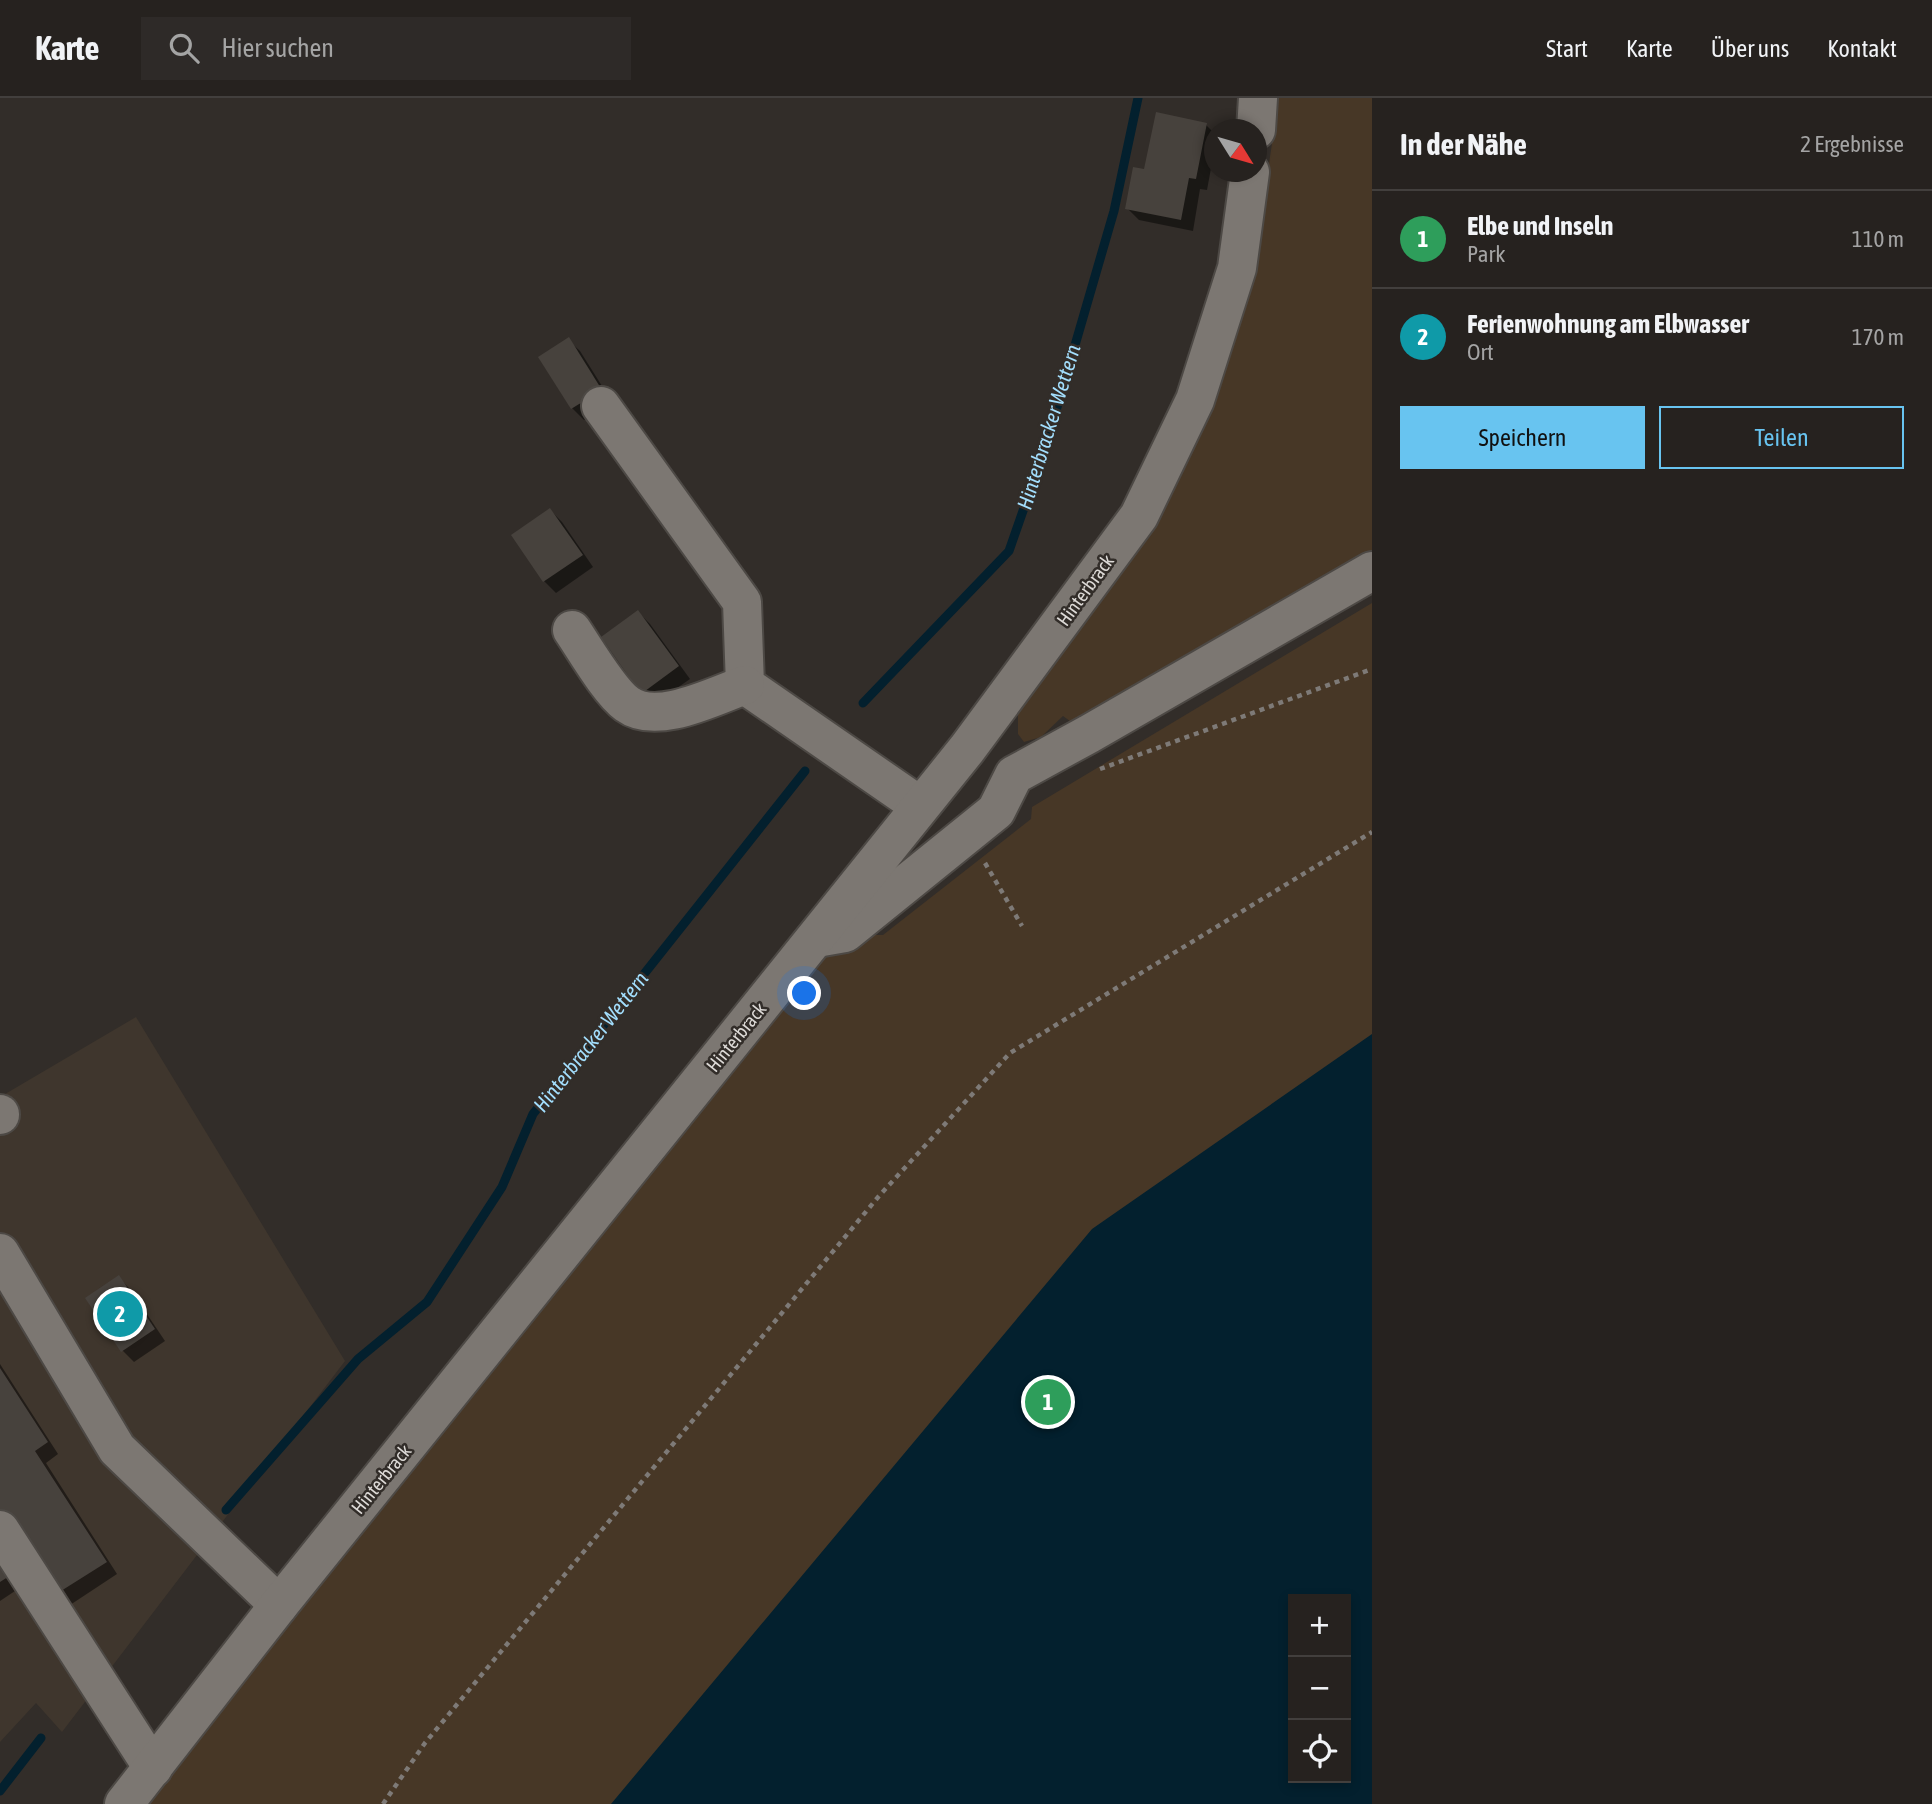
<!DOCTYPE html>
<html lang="de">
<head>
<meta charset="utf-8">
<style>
	body { margin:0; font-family:"Asap Condensed",sans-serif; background:#2e2a28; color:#f1f3f6 }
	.controls { position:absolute; right:21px; bottom:21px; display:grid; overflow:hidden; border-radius:0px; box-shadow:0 4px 10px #0003 }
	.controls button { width:63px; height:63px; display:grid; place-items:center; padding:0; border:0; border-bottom:2px solid #423f3d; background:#26221f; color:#f1f3f6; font:35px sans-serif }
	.compass { position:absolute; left:1204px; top:21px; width:63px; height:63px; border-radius:50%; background:#26221f; box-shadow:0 4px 10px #0003; rotate:127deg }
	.you { position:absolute; left:805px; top:896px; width:24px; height:24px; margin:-18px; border:5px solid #fff; border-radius:50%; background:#1a73e8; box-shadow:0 0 0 10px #1a73e833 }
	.badge { display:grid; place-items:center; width:46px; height:46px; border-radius:50%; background:#68c4f0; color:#fff; font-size:23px; font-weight:700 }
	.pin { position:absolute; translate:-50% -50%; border:4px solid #fff; box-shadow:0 2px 7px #0006 }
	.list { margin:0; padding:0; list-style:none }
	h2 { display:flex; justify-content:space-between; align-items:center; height:91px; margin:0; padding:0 28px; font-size:30px }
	h2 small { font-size:23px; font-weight:400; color:#a4a4a4 }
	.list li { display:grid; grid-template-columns:46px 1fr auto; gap:21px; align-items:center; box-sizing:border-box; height:98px; padding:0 28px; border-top:2px solid #423f3d }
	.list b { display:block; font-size:26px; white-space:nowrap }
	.list p { margin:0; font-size:23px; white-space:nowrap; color:#a4a4a4 }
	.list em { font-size:23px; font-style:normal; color:#a4a4a4 }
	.actions { display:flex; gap:14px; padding:21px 28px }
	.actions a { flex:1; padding:16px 0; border:2px solid #68c4f0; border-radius:0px; text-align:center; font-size:24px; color:#68c4f0 }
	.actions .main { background:#68c4f0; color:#111 }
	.icon { flex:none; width:38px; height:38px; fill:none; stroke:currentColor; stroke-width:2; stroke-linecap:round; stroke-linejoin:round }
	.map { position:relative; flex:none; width:1372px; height:1706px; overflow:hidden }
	header { display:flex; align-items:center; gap:42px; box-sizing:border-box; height:98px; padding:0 35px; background:#26221f; border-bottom:2px solid #423f3d }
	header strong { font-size:33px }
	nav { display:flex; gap:38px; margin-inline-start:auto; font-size:24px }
	.search { width:490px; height:63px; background:#2e2a28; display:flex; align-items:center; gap:18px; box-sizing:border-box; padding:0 24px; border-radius:0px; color:#a4a4a4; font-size:26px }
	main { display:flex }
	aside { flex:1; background:#26221f }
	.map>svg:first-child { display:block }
</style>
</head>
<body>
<header>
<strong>Karte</strong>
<div class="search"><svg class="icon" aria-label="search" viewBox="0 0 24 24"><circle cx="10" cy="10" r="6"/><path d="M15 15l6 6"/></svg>Hier suchen</div>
<nav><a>Start</a><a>Karte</a><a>Über uns</a><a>Kontakt</a></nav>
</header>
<main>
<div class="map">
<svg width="1372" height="1706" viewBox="0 0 1372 1706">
	<rect width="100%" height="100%" fill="#322d29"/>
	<polygon fill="#3f362d" points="136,919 345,1263 62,1634 36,1605 0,1644 0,999"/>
	<g fill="#473726" fill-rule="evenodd">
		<polygon points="1276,0 1372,0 1372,459 1081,631 1063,618 1041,639 1024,644 1018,636 1018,614 1254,168 1276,18"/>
		<path d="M1372,505V1706H148L308,1500L856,821V837H883L1031,721L1032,709ZM1293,1501H1346V1680H1293Z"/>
	</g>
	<path fill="#03202e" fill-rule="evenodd" d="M1372,936V1706H611L1092,1131ZM1293,1501H1346V1680H1293Z"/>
	<g fill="#0007">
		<polygon points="1206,27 1214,35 1214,54 1207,92 1200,91 1193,133 1139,122 1127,110 1145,74"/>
		<polygon points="568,242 580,253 612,304 584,322 572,310 540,259"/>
		<polygon points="550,412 562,424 593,469 556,495 544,483"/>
		<polygon points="638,514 650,526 690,581 654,606 642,594"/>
		<polygon points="118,1179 130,1191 165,1243 134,1264 122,1252"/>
		<polygon points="0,1266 58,1356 46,1365 117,1476 67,1509 0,1412"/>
		<polygon points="0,1456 21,1489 0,1503"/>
	</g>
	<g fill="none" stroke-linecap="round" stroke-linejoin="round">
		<g stroke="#03202e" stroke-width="9">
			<polyline points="863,605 1009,453 1046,347 1114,113 1138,0"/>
			<polyline points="226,1412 358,1261 427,1204 502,1089 533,1016 805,673"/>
			<polyline points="0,1693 41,1640"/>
		</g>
	</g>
	<g fill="#47423d">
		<polygon points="1156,14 1207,25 1196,81 1189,80 1181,122 1125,111 1133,69 1144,71"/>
		<polygon points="569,239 602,292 571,311 538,259"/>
		<polygon points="550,410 583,457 543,484 511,437"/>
		<polygon points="638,512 679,568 641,596 601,539"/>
		<polygon points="119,1177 155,1231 121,1254 85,1200"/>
		<polygon points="0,1270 48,1344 35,1353 107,1464 53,1498 0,1415"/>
		<polygon points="0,1460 11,1477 0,1484"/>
	</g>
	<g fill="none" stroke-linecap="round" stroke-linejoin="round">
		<defs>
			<g id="minor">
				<polyline points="1256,32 1258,0"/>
				<polyline points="601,308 742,504 745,587 920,708"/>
				<path d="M572,532C585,551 609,593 627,606C657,628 714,598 745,587"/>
				<polyline points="822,839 845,835 996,713 1014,677 1089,636 1372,473"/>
				<polyline points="0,1017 0,1016"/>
				<polyline points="0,1155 117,1351 279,1507"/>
				<polyline points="0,1432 153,1670"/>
				<polyline points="124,1706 279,1507 967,651 1139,418 1195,302 1237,170 1250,74"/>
			</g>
		</defs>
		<use href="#minor" stroke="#4d4945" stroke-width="42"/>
		<g stroke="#7e7a77" stroke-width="4.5" stroke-dasharray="5 5" stroke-linecap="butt">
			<polyline points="1100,671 1372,571"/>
			<polyline points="985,765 1022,828"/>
			<polyline points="383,1706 425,1645 879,1098 1010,955 1372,734"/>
		</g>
		<use href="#minor" stroke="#7c7772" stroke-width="38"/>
	</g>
	<g text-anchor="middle" stroke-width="5" stroke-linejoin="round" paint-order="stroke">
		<g font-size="19" fill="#dddad7" stroke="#322d29">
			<text transform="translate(1085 492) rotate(-54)" y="7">Hinterbrack</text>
			<text transform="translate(736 939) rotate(-51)" y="7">Hinterbrack</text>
			<text transform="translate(381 1381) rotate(-51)" y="7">Hinterbrack</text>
		</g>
		<g font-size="21" font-style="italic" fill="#a3defd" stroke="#322d29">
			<text transform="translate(1049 329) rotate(-73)" y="7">Hinterbracker Wettern</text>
			<text transform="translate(591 944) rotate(-52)" y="7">Hinterbracker Wettern</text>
		</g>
	</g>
</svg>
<div class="controls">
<button>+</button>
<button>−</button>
<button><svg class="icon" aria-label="locate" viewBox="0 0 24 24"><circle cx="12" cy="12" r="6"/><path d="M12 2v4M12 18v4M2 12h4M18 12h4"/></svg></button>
</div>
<svg class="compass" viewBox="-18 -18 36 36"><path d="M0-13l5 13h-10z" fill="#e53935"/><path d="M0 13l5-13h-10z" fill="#a4a4a4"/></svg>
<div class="you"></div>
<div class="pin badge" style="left:1048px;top:1304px;background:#2e9e5b">1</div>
<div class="pin badge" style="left:120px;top:1216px;background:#0f9aa8">2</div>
</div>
<aside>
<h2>In der Nähe<small>2 Ergebnisse</small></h2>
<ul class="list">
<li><span class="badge" style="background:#2e9e5b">1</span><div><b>Elbe und Inseln</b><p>Park</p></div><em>110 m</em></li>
<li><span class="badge" style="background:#0f9aa8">2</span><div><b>Ferienwohnung am Elbwasser</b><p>Ort</p></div><em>170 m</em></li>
</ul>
<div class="actions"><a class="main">Speichern</a><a>Teilen</a></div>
</aside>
</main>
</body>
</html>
